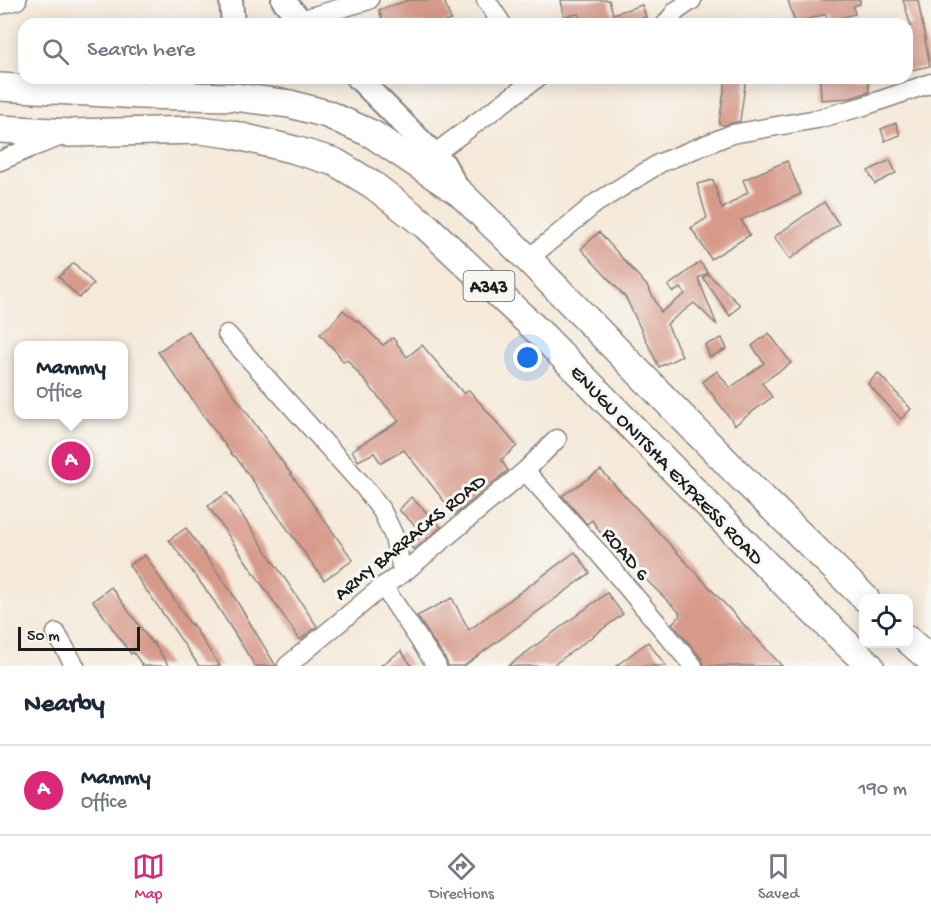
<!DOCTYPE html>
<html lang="en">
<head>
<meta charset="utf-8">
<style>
	body { margin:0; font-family:"Gochi Hand",sans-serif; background:#f6f6f7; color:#1f2937 }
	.controls { position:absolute; right:18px; bottom:18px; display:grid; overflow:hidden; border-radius:12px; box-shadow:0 3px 15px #0003 }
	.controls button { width:54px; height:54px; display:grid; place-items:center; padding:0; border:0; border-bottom:2px solid #e0e1e3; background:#fff; color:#1f2937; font:30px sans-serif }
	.scale { position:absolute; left:18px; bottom:15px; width:122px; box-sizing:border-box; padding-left:6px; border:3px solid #1c1c1c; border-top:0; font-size:16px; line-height:21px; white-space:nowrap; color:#1c1c1c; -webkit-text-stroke:4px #f6f6f2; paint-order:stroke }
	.you { position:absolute; left:528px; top:358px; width:21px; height:21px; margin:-15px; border:4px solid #fff; border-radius:50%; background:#1a73e8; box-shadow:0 0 0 9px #1a73e833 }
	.badge { display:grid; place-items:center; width:39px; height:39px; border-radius:50%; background:#db2777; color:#fff; font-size:20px; font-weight:700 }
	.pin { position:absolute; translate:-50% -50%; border:3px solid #fff; box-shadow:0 2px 6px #0006 }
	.popup { position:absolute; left:14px; top:341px; width:114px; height:78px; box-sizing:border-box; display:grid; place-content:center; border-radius:12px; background:#fff; filter:drop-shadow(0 2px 4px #0005); font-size:20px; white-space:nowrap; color:#747a83 }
	.popup b { font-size:22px; color:#1f2937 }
	.popup::after { content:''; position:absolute; left:50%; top:100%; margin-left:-12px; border:12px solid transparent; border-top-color:#fff }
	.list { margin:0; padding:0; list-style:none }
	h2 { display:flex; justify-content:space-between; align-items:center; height:78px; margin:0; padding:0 24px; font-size:26px }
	h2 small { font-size:20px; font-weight:400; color:#747a83 }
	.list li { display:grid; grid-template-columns:39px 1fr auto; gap:18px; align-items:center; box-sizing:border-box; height:90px; padding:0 24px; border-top:2px solid #e0e1e3 }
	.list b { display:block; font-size:22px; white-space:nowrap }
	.list p { margin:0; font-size:20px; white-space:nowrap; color:#747a83 }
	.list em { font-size:20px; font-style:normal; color:#747a83 }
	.icon { flex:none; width:33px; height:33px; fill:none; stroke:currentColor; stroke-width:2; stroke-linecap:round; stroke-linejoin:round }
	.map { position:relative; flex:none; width:931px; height:666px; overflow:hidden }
	.search { position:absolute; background:#fff; box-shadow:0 3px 15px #0003; left:18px; right:18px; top:18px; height:66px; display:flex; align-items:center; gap:15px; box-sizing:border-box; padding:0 21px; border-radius:18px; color:#747a83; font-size:22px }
	.sheet { height:168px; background:#fff }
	nav { display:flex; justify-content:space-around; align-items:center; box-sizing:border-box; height:84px; border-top:2px solid #e0e1e3; background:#fff; font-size:16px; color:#747a83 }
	nav a { display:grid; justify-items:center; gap:3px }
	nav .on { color:#db2777 }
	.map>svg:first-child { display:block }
</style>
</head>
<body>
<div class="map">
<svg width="931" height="666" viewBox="0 0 931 666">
	<rect width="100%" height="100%" fill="#f6f6f2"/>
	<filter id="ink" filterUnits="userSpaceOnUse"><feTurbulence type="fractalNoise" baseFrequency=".0167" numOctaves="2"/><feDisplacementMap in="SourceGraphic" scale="12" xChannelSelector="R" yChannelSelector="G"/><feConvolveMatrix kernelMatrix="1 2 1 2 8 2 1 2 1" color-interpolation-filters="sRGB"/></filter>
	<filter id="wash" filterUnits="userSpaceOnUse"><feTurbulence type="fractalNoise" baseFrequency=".008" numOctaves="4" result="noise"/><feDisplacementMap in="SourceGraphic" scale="24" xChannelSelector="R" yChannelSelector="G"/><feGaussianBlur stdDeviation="1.35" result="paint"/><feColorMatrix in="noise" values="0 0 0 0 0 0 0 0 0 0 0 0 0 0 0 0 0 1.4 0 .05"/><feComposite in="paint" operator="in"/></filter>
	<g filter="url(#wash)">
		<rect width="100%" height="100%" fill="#f5e9d9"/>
		<g id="blocks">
			<g fill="#d79a8a">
				<polygon points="409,0 444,0 451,20 439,24 384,24 379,10"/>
				<polygon points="561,0 609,0 613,14 642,5 646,17 623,24 582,24 579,14 564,16"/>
				<polygon points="788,0 860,0 860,4 853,6 855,14 827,21 826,14 795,23"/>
				<polygon points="903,0 918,0 930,66 907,71 907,27 911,26"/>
				<polygon points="726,78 746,78 740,121 725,125 719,124"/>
				<polygon points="820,78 868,78 869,92 851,98 821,100"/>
				<polygon points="896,123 900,135 885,141 881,129"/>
				<polygon points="890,160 896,173 875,184 868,171"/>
				<polygon points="787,161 801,194 741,220 750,235 711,259 691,228 707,218 697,184 713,180 722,209 748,192 743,180"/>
				<polygon points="824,202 839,224 790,259 774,237"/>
				<polygon points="599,232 648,287 661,312 685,294 681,288 673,292 668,286 700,262 708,273 698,278 717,325 694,303 667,324 682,356 659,367 626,298 581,249"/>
				<polygon points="74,263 94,284 79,298 59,277"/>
				<polygon points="708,274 740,305 730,316 703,278"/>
				<polygon points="343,310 356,321 357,320 383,345 393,338 407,357 422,345 464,394 469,390 517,446 501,460 508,470 455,515 404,450 381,463 374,453 358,461 352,450 399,421 347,360 343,362 338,354 320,334 331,325"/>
				<polygon points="188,331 353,560 324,580 235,456 233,456 158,352"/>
				<polygon points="769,333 791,363 762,383 772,397 735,425 703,382 717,371 730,388 764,363 752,346"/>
				<polygon points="722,338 727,349 710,357 705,345"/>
				<polygon points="878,373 911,409 901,419 868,384"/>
				<polygon points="601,470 782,666 705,666 704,665 702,659 672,623 680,616 679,614 680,613 626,560 628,558 600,532 592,520 587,524 562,496"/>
				<polygon points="227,493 317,626 300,640 208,506"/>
				<polygon points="411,497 441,527 414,550 410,545 424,534 399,510"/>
				<polygon points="186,528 230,590 276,666 255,666 214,601 169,540"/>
				<polygon points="575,552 590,573 464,666 448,666 446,660 417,616 452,598 469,630"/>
				<polygon points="145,555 191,625 192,624 220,666 199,666 148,592 147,592 129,565"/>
				<polygon points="111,587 152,643 153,642 169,666 143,666 133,652 131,654 93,601"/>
				<polygon points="607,593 623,614 552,666 508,666"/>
				<polygon points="648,642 666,666 616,666"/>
				<polygon points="401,651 412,666 380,666"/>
			</g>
		</g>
	</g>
	<g filter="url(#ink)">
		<use href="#blocks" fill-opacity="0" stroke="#88827a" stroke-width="1.5"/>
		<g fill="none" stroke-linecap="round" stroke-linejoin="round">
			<defs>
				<g id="minor">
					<polyline points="486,0 502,24"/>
					<polyline points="0,5 17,0"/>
					<polyline points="300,20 369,0"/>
					<polyline points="666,24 676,11 692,0"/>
					<polyline points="434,154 537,78"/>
					<polyline points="0,161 30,148 62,136"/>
					<polyline points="528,259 596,203 660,163 732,134 817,119 864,106 931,83"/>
					<polyline points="227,334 364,487 382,511 393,534 403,573"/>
					<polyline points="525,471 597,551 693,666"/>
					<polyline points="383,586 437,666"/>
					<polyline points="56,633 75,666"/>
					<polyline points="287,666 383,586 403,573 525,471 557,439"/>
				</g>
				<g id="major">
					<polyline points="231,0 233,24"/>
					<polyline points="283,0 304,24"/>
					<polyline points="358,78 444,164 460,193"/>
					<polyline points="148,92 186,78"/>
				</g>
				<g id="highway">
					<polyline points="0,87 141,95 234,97 290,104 327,114 372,134 460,193 528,259 737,473 865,598"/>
					<polyline points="0,129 71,133 200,130 230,134 295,150 335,162 373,185 426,226 543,336 791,590 870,666"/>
					<polyline points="908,640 931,660"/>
				</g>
			</defs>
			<use href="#minor" stroke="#88827a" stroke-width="21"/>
			<use href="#major" stroke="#88827a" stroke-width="26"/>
			<use href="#highway" stroke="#88827a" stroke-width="30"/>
			<use href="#minor" stroke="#fff" stroke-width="18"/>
			<use href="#major" stroke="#fff" stroke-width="22"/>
			<use href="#highway" stroke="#fff" stroke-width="27"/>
		</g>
	</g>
	<g text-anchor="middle" stroke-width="6" stroke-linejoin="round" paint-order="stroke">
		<rect fill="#f6f6f2" stroke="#5d5d5c" stroke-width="1.5" x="463.5" y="271" width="51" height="30" rx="4.5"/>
		<g font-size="18" font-weight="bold" fill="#1c1c1c">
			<text x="489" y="292">A343</text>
		</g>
		<g font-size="20" fill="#1c1c1c" stroke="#f6f6f2">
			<text transform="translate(668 464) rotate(46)" y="7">ENUGU ONITSHA EXPRESS ROAD</text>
			<text transform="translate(409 536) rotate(-39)" y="7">ARMY BARRACKS ROAD</text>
			<text transform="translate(627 553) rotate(50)" y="7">ROAD 6</text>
		</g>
	</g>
</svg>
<div class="controls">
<button><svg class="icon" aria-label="locate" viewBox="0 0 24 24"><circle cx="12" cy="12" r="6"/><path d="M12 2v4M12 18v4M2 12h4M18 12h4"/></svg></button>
</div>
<div class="scale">50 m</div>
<div class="you"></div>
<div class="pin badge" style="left:71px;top:461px">A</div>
<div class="popup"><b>Mammy</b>Office</div>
<div class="search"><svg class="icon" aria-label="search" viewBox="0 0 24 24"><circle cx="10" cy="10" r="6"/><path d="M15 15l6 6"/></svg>Search here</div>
</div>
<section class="sheet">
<h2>Nearby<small></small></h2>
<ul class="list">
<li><span class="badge">A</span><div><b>Mammy</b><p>Office</p></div><em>190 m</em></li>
</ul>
</section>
<nav>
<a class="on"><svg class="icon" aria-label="map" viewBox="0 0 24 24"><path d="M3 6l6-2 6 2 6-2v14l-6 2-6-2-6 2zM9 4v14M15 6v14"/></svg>Map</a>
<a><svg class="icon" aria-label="directions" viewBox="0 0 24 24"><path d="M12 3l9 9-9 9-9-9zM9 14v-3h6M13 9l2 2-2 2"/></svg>Directions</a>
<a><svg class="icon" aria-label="saved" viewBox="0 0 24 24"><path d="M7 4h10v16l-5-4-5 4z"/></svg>Saved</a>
</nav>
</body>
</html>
